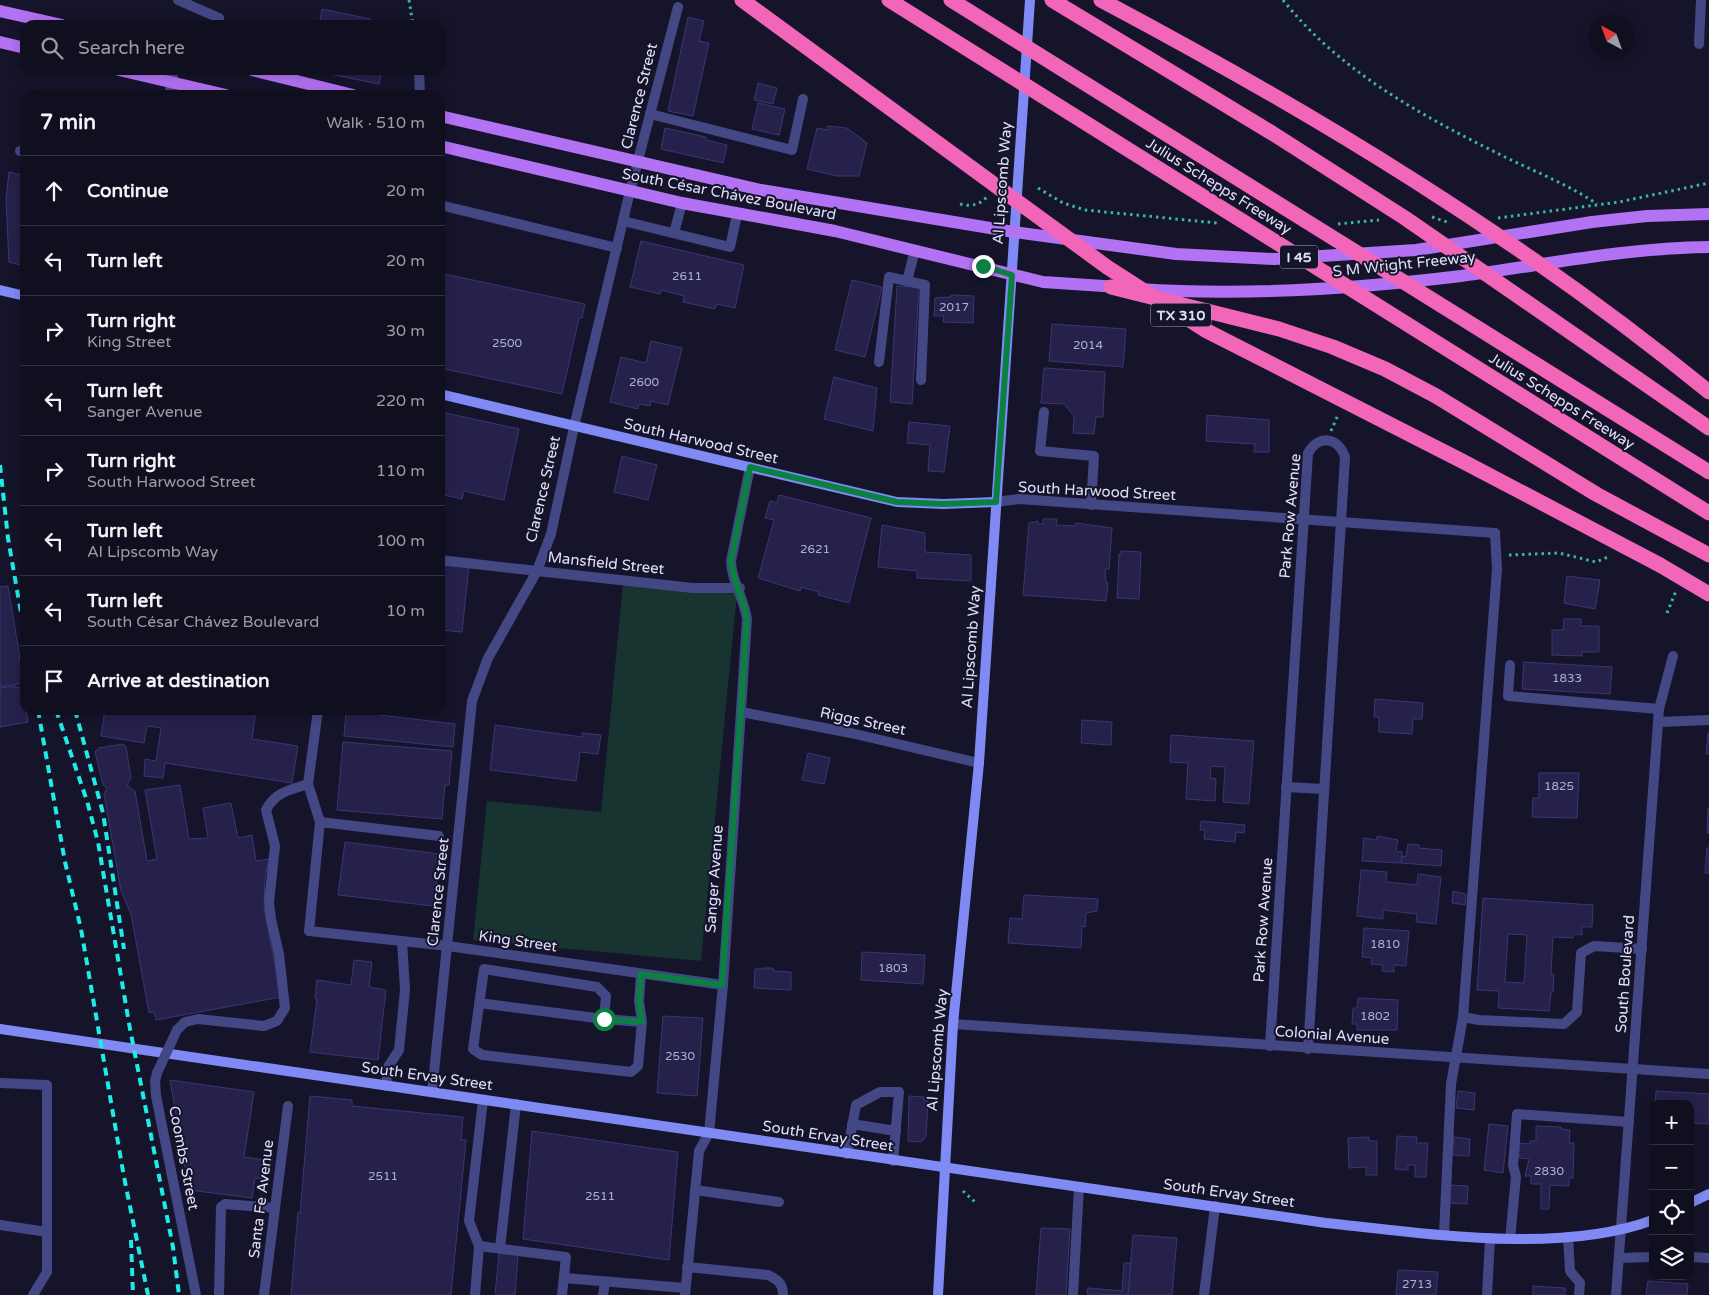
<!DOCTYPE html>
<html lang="en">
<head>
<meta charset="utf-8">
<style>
	body { margin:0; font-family:"Varela Round",sans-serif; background:#1e1d2d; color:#f1f3f6 }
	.controls { position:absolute; right:15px; bottom:15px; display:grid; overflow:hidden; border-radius:10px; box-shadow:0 2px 12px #0003 }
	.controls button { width:45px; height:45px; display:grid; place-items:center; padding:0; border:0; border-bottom:1px solid #302f3e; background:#100f20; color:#f1f3f6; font:25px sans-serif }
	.compass { position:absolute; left:1589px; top:15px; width:45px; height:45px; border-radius:50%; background:#100f20; box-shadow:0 2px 12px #0003; rotate:319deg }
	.stop { position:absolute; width:15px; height:15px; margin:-11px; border:4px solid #0b8043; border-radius:50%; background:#fff }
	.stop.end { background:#0b8043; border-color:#fff; box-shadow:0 1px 5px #0008 }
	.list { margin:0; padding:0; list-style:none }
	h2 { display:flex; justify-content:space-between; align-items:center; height:65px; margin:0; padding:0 20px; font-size:21px }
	h2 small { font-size:16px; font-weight:400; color:#9c9ca5 }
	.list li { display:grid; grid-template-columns:32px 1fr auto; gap:15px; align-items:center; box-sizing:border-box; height:70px; padding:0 20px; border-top:1px solid #302f3e }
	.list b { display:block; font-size:19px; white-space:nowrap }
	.list p { margin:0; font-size:16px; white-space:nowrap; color:#9c9ca5 }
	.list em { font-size:16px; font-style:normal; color:#9c9ca5 }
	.icon { flex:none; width:28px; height:28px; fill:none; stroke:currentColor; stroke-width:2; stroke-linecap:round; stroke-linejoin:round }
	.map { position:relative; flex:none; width:1709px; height:1295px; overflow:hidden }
	.search { position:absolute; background:#100f20; box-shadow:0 2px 12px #0003; left:20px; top:20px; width:425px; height:55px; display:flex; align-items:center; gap:12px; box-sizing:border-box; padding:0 18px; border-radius:15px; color:#9c9ca5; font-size:19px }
	.panel { position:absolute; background:#100f20; box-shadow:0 2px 12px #0003; left:20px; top:90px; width:425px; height:625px; border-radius:15px }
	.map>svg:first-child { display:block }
</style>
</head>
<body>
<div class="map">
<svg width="1709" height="1295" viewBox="0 0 1709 1295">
	<rect width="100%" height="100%" fill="#15142b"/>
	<polygon fill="#173430" points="623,584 737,594 701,961 473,940 487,801 601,812"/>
	<g fill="#25214a" stroke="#3b3674" fill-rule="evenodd">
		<polygon points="322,9 370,19 372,25 319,25"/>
		<polygon points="688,17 704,21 699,41 709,43 693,116 668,111"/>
		<polygon points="310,70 382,70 379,84"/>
		<polygon points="758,83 777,88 773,104 754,100"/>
		<polygon points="758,103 785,109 779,135 752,129"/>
		<polygon points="828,126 847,128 867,143 859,176 837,176 807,169 817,128 827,130"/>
		<polygon points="665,128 706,137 706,140 727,145 723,163 661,149"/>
		<polygon points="9,172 25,176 25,266 9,262 6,199"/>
		<polygon points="641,241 744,265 735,308 717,304 715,309 683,302 684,296 661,290 660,294 630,287"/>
		<polygon points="440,273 585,304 582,318 579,318 562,394 440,368"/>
		<polygon points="852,280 882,287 865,357 835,350"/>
		<polygon points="897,286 919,287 912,404 890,402"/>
		<polygon points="951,295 974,296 973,323 943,322 944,316 934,316 935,298 951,297"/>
		<polygon points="1052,324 1126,329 1123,367 1049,361"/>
		<polygon points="651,341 682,348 668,405 651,401 650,406 639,404 638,409 610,402 621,357 646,363"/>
		<polygon points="1044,368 1105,372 1103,417 1096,417 1094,434 1073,433 1074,416 1064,404 1041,403"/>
		<polygon points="834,377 877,388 873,431 824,419"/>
		<polygon points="441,412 519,429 504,500 464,491 462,499 440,494"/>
		<polygon points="1207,415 1269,420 1269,452 1254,452 1255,444 1206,441"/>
		<polygon points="909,422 950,426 944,472 928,471 930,445 907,443"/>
		<polygon points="622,456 657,465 648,500 614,492"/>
		<polygon points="779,495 871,518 849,603 818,595 819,592 801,587 800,591 758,578 774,520 765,518 770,501 777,503"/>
		<polygon points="1043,519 1057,519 1056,525 1075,526 1076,523 1112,528 1109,569 1105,569 1106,583 1108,583 1106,601 1023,595 1029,523 1038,521 1038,524 1043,524"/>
		<polygon points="882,525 925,533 925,552 971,555 971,581 917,578 917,571 878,567"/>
		<polygon points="1121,551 1141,552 1139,599 1117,598 1119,554 1121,554"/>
		<polygon points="440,563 469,566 462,632 440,630"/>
		<polygon points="1567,576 1600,580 1595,609 1564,603"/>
		<polygon points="8,586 24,683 0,687 0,587"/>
		<polygon points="1564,619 1581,619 1581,626 1599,626 1599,652 1582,652 1582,656 1552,655 1552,630 1563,630"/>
		<polygon points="1524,662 1612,667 1610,694 1522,689"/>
		<polygon points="16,686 16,688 22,687 28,722 0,727 0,688"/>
		<polygon points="1375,699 1423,703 1422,719 1413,719 1412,734 1379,732 1379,717 1374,717"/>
		<polygon points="105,710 256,710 252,739 298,746 292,783 165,763 163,778 144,776 145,759 156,761 161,728 147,726 144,743 101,736"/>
		<polygon points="342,710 380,710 380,715 455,724 453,747 344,736 346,712 342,712"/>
		<polygon points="1082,720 1112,722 1111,745 1081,743"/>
		<polygon points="495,725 582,737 582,733 601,735 598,754 580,752 576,781 490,770"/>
		<polygon points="1708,733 1709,733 1709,754 1706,754"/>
		<polygon points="1171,735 1254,741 1249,804 1223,802 1225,767 1211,766 1210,778 1216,779 1215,801 1186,799 1188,763 1170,762"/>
		<polygon points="343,742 452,751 449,785 445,785 442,819 337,810"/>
		<polygon points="123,744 126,747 131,778 127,785 135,791 147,861 157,859 145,790 180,785 189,839 208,838 203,808 231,803 238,838 252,835 256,861 269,859 265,877 264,907 281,997 156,1020 154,1012 149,1013 131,914 121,891 104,794 107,788 103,785 95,752 99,748"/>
		<polygon points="808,753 830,758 824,784 802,780"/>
		<polygon points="1539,773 1579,773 1577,818 1532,817 1533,798 1539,798"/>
		<polygon points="1708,808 1709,808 1709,833 1707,833"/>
		<polygon points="1201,821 1245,825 1244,833 1236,832 1235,842 1204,839 1205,830 1200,830"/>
		<polygon points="1377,836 1398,840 1396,851 1402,852 1401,863 1362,861 1364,838 1376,840"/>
		<polygon points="345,842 440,854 433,906 338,895"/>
		<polygon points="1408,844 1419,845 1419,848 1442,850 1441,866 1401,863 1402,856 1406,857"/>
		<polygon points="1707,848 1709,848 1709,873 1705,873"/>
		<polygon points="1361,870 1387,872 1386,882 1417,885 1418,874 1441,877 1436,924 1416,922 1417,914 1383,910 1383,919 1357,916"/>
		<polygon points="1453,891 1466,894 1465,905 1452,903"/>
		<polygon points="1024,895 1098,899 1097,911 1086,913 1085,927 1082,926 1081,948 1008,943 1010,918 1022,919"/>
		<path d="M1483,898L1593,905L1592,927H1582V935L1574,934L1573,938L1553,937L1551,974H1554L1553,992H1551L1549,1011L1498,1008L1499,991L1477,990ZM1508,934L1527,935L1524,983L1505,982Z"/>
		<polygon points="1364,928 1409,931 1406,966 1394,965 1394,972 1382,971 1383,965 1371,964 1372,958 1362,957"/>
		<polygon points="862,952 925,955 923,984 861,980"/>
		<polygon points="354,960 372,962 369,987 386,990 378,1060 310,1052 317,999 315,998 317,980 351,985"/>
		<polygon points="762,968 773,968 773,971 791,972 791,990 754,988 755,969 762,969"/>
		<polygon points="1358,998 1398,1000 1397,1030 1357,1030 1357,1024 1352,1024 1353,1008 1357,1008"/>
		<polygon points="663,1016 703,1018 697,1096 657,1093"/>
		<polygon points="170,1080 254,1092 244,1157 266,1160 264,1179 255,1178 252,1198 189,1190"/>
		<polygon points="1458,1091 1475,1093 1474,1110 1456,1108"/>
		<polygon points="1656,1091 1709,1094 1709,1124 1690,1123 1690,1104 1655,1104"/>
		<polygon points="310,1096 352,1100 352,1106 463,1117 461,1140 466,1140 451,1295 291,1295 298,1212 300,1213"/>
		<polygon points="909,1096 924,1097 924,1101 928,1101 926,1137 921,1142 908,1141"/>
		<polygon points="1489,1124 1508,1126 1503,1173 1484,1170"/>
		<polygon points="1536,1126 1561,1127 1561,1129 1570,1130 1569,1143 1574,1143 1573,1178 1569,1178 1569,1186 1550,1185 1549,1209 1541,1209 1541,1184 1531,1184 1531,1176 1525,1176 1529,1159 1519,1158 1519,1143 1530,1144 1530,1141 1536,1141"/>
		<polygon points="532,1131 678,1152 669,1260 523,1239"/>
		<polygon points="1397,1136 1417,1137 1416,1143 1428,1143 1426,1177 1415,1177 1415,1165 1408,1165 1408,1170 1395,1169"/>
		<polygon points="1369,1137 1369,1141 1377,1141 1377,1175 1366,1175 1366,1167 1349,1168 1348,1138"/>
		<polygon points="1454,1137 1470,1139 1469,1156 1452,1155"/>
		<polygon points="1450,1185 1468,1186 1467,1204 1449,1203"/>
		<polygon points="1041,1228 1070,1229 1066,1295 1036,1295"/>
		<polygon points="1133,1235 1177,1238 1172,1295 1128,1295"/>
		<polygon points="499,1253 518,1255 515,1295 495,1295"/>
		<polygon points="1124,1263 1131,1263 1128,1295 1087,1294 1088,1288 1122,1291"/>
		<polygon points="1398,1270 1438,1272 1436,1295 1396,1295"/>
		<polygon points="1648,1281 1688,1284 1687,1295 1646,1295"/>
		<polygon points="1533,1286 1565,1288 1565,1295 1533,1295"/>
	</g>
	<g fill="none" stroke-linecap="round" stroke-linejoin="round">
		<g stroke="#3cb49f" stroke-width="3" stroke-dasharray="2.5 4" stroke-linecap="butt">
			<polyline points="409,0 413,25"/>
			<path d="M1283,0C1340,72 1424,117 1505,157C1536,172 1569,185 1597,204"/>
			<polyline points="1038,188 1063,203 1085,210 1217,223"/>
			<path d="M960,204C971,207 979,205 987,197"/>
			<polyline points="1432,217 1450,223"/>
			<polyline points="1498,218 1619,202 1709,183"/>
			<polyline points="1338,224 1379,220"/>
			<polyline points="1331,431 1338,415"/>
			<polyline points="1509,555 1559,553 1596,562 1610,556"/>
			<polyline points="1667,613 1676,591"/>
			<polyline points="963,1191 975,1202"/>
		</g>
		<g stroke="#434885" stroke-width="10">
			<polyline points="178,0 219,18 217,25"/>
			<polyline points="169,95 174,70"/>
			<polyline points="650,114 792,150 803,99"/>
			<polyline points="20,151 25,152"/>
			<polyline points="440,205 617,248"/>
			<polyline points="623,221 730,247 737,215"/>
			<polyline points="674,233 682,203"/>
			<polyline points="907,281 915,250"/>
			<polyline points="879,362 889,277 925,285 921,380"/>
			<polyline points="1044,412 1040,451 1094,456 1091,505"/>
			<polyline points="440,560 537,571"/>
			<polyline points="1510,665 1508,696 1659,709"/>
			<polyline points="1658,722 1709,720"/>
			<polyline points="1286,787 1324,789"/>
			<polyline points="320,822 439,836"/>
			<polyline points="479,1003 604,1019 606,996 597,987 484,969 473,1049 482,1055 631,1072 638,1066 642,1022 639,1001 641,974"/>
			<polyline points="1463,1017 1479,1020 1564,1024 1577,1012 1581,953 1594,946 1642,949"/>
			<polyline points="604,1019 642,1022"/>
			<path d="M177,1030L185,1022L198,1019L264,1026L277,1021L285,1008L279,954L271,919L269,902L275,846L266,810C275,792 290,790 308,784"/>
			<polyline points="0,1083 47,1085 47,1272 33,1295"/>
			<polyline points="386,1086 388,1067 399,1050 405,990 402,941"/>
			<polyline points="852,1124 896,1131"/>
			<polyline points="847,1154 856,1105 880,1092 899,1092 893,1161"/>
			<polyline points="695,1190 779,1202"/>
			<polyline points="0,1225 47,1232"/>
			<polyline points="1444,1234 1451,1084 1463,1017 1497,569 1495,533"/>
			<polyline points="1568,1237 1570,1271 1580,1283 1579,1295"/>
			<polyline points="1510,1239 1516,1177 1513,1165 1517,1114 1629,1122"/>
			<polyline points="479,1246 566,1257 562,1295"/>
			<polyline points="500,1248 516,1104"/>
			<path d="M687,1267L768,1275C778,1280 783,1283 783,1295"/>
			<polyline points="564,1278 685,1288"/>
			<polyline points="219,1295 221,1207 225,1204 275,1208"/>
			<polyline points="475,1295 479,1246 469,1221 483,1100"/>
			<polyline points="603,1295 605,1282"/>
			<polyline points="1073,1295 1079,1187"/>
			<polyline points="1204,1295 1215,1206"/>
			<polyline points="1487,1295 1490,1238"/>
		</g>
		<g stroke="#434885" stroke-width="10">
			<polyline points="1699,44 1701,0"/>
			<polyline points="419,70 420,95"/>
			<polyline points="996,502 1019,499 1495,533"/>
			<polyline points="537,571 693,588 740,588"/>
			<polyline points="318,710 308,784 320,822 309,931 448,946 723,985"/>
			<polyline points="741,712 851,733 979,763"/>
			<polyline points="953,1024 1709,1074"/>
			<path d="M1270,1046L1308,453C1319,434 1338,437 1345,457L1308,1049"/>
			<polyline points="157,1073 155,1081 156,1096 196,1295"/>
			<polyline points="432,1092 472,701 488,658 537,571 551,534 574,427 630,191 678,7"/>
			<polyline points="1690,1257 1709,1258"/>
			<polyline points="1619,1258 1653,1257"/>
			<polyline points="264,1295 288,1106"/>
			<path d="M685,1295L699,1151L709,1133L723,985L747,619C744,598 731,580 731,561L750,467"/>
			<polyline points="1616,1295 1659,709 1673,656"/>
		</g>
		<g stroke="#7f8af4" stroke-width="10">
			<polyline points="0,290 25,296"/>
			<polyline points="440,394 897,502 943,504 996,502"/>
			<path d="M0,1029L1326,1223C1425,1233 1558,1255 1653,1220"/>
			<polyline points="1690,1203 1709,1194"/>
			<polyline points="938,1295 953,1024 979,763 1030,0"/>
		</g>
		<g stroke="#b371f3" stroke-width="12">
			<polyline points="0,11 62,25"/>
			<polyline points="0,42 25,48"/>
			<polyline points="119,70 226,95"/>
			<polyline points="252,70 353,95"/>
			<polyline points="440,116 761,190 1014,232 1176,254 1274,259 1416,250 1592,222 1647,216 1709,214"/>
			<polyline points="440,146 682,203 835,231 1043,282 1119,287"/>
			<path d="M1139,289C1246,296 1354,289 1461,276C1544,265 1625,248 1709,247"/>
		</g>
		<g stroke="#f266b9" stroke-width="15">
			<polyline points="1052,0 1148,58"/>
			<polyline points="1111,287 1279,329 1333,347 1385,369 1436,396 1596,494 1709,555"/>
			<polyline points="1660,565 1709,594"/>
		</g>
		<g stroke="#1dece8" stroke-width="4" stroke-dasharray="8 6" stroke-linecap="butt">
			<polyline points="0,465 8,538 25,636"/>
			<polyline points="38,710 65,862 81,929 124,1177 148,1295"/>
			<polyline points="56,710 87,801 98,842 130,1029 173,1247 179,1295"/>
			<polyline points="75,710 103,813 124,949"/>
			<polyline points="131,1240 133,1295"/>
		</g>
		<polyline stroke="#434885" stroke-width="10" points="157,1073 177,1030"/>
		<g stroke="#f266b9" stroke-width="15">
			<polyline points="742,0 1107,267 1205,330 1462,461 1660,565"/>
			<polyline points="889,0 1709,513"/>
			<polyline points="951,0 1709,472"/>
			<path d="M1101,0C1314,113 1522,239 1709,392"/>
			<polyline points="1148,58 1272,133 1405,218 1709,428"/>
		</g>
	</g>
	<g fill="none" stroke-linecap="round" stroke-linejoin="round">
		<path stroke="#0b8043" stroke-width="6" d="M604,1019L642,1022L639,1000L641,974L722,985L747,619C744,598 732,580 731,561L750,467L897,502L943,504L996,502L1012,275L983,266"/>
	</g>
	<g text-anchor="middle" stroke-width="4" stroke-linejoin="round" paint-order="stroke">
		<g font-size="12" fill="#b1b0d0">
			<text x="687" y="280">2611</text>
			<text x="954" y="311">2017</text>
			<text x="507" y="347">2500</text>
			<text x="1088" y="349">2014</text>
			<text x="644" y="386">2600</text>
			<text x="815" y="553">2621</text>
			<text x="1567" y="682">1833</text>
			<text x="1559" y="790">1825</text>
			<text x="1385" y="948">1810</text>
			<text x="893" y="972">1803</text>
			<text x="1375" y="1020">1802</text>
			<text x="680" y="1060">2530</text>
			<text x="1549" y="1175">2830</text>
			<text x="383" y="1180">2511</text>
			<text x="600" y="1200">2511</text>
			<text x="1417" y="1288">2713</text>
		</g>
		<g fill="#15142b" stroke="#a3a3bd" stroke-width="1">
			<rect x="1280" y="245.5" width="38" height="23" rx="4"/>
			<rect x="1151" y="303.5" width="60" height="23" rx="4"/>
		</g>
		<g font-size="14" font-weight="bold" fill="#e0e0fc">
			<text x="1299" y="262">I 45</text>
			<text x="1181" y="320">TX 310</text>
		</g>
		<g font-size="15" fill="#e0e0fc" stroke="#15142b">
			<text transform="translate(639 96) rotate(-76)" y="5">Clarence Street</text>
			<text transform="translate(1002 183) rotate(-86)" y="5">Al Lipscomb Way</text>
			<text transform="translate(1219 186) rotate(32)" y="5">Julius Schepps Freeway</text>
			<text transform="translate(729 194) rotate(11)" y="5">South César Chávez Boulevard</text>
			<text transform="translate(1404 264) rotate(-6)" y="5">S M Wright Freeway</text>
			<text transform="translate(1562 401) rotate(32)" y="5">Julius Schepps Freeway</text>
			<text transform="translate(701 441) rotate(13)" y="5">South Harwood Street</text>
			<text transform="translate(543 489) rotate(-77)" y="5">Clarence Street</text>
			<text transform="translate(1097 491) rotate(3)" y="5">South Harwood Street</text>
			<text transform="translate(1290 516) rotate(-85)" y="5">Park Row Avenue</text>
			<text transform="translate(606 563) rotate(6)" y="5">Mansfield Street</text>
			<text transform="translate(971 647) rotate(-86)" y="5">Al Lipscomb Way</text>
			<text transform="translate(863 721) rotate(12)" y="5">Riggs Street</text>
			<text transform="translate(714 879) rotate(-86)" y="5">Sanger Avenue</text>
			<text transform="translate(438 892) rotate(-84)" y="5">Clarence Street</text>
			<text transform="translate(1263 920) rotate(-86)" y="5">Park Row Avenue</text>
			<text transform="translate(518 941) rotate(8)" y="5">King Street</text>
			<text transform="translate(1625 974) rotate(-86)" y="5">South Boulevard</text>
			<text transform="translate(1332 1035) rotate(4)" y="5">Colonial Avenue</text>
			<text transform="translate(937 1050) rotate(-85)" y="5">Al Lipscomb Way</text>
			<text transform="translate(427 1076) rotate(8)" y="5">South Ervay Street</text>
			<text transform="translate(828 1136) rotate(9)" y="5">South Ervay Street</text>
			<text transform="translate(184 1158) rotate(79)" y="5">Coombs Street</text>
			<text transform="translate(1229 1193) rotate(8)" y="5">South Ervay Street</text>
			<text transform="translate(261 1199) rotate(-83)" y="5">Santa Fe Avenue</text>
		</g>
	</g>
</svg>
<div class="controls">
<button>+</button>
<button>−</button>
<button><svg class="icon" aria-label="locate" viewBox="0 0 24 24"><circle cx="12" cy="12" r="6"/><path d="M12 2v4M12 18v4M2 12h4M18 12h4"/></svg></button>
<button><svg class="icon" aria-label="layers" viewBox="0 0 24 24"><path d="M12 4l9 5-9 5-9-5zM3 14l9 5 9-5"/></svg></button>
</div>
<svg class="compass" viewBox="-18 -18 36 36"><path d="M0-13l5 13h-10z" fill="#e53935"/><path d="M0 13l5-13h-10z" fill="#9c9ca5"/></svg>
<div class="stop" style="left:604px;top:1019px"></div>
<div class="stop end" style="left:983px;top:266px"></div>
<div class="search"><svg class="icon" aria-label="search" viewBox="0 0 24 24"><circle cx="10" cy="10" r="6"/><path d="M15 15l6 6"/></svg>Search here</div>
<section class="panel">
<h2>7 min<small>Walk · 510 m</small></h2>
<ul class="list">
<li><svg class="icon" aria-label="ahead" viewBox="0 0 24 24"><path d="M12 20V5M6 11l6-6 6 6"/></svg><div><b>Continue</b></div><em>20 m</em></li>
<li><svg class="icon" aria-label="left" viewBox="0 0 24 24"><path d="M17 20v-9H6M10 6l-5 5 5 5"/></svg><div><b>Turn left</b></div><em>20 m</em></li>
<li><svg class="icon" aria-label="right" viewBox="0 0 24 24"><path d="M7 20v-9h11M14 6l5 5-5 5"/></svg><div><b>Turn right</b><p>King Street</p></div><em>30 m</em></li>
<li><svg class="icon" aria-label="left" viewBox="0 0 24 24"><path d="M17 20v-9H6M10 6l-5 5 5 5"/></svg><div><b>Turn left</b><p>Sanger Avenue</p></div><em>220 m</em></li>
<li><svg class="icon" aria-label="right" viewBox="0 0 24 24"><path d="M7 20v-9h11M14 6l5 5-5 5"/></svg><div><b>Turn right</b><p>South Harwood Street</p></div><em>110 m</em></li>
<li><svg class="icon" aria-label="left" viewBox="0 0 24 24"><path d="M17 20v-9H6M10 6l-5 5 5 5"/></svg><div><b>Turn left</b><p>Al Lipscomb Way</p></div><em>100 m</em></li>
<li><svg class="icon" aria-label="left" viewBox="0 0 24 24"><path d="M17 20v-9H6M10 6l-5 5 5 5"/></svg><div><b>Turn left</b><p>South César Chávez Boulevard</p></div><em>10 m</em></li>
<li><svg class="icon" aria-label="arrive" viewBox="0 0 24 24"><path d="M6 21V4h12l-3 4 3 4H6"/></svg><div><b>Arrive at destination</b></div></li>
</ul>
</section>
</div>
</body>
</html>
